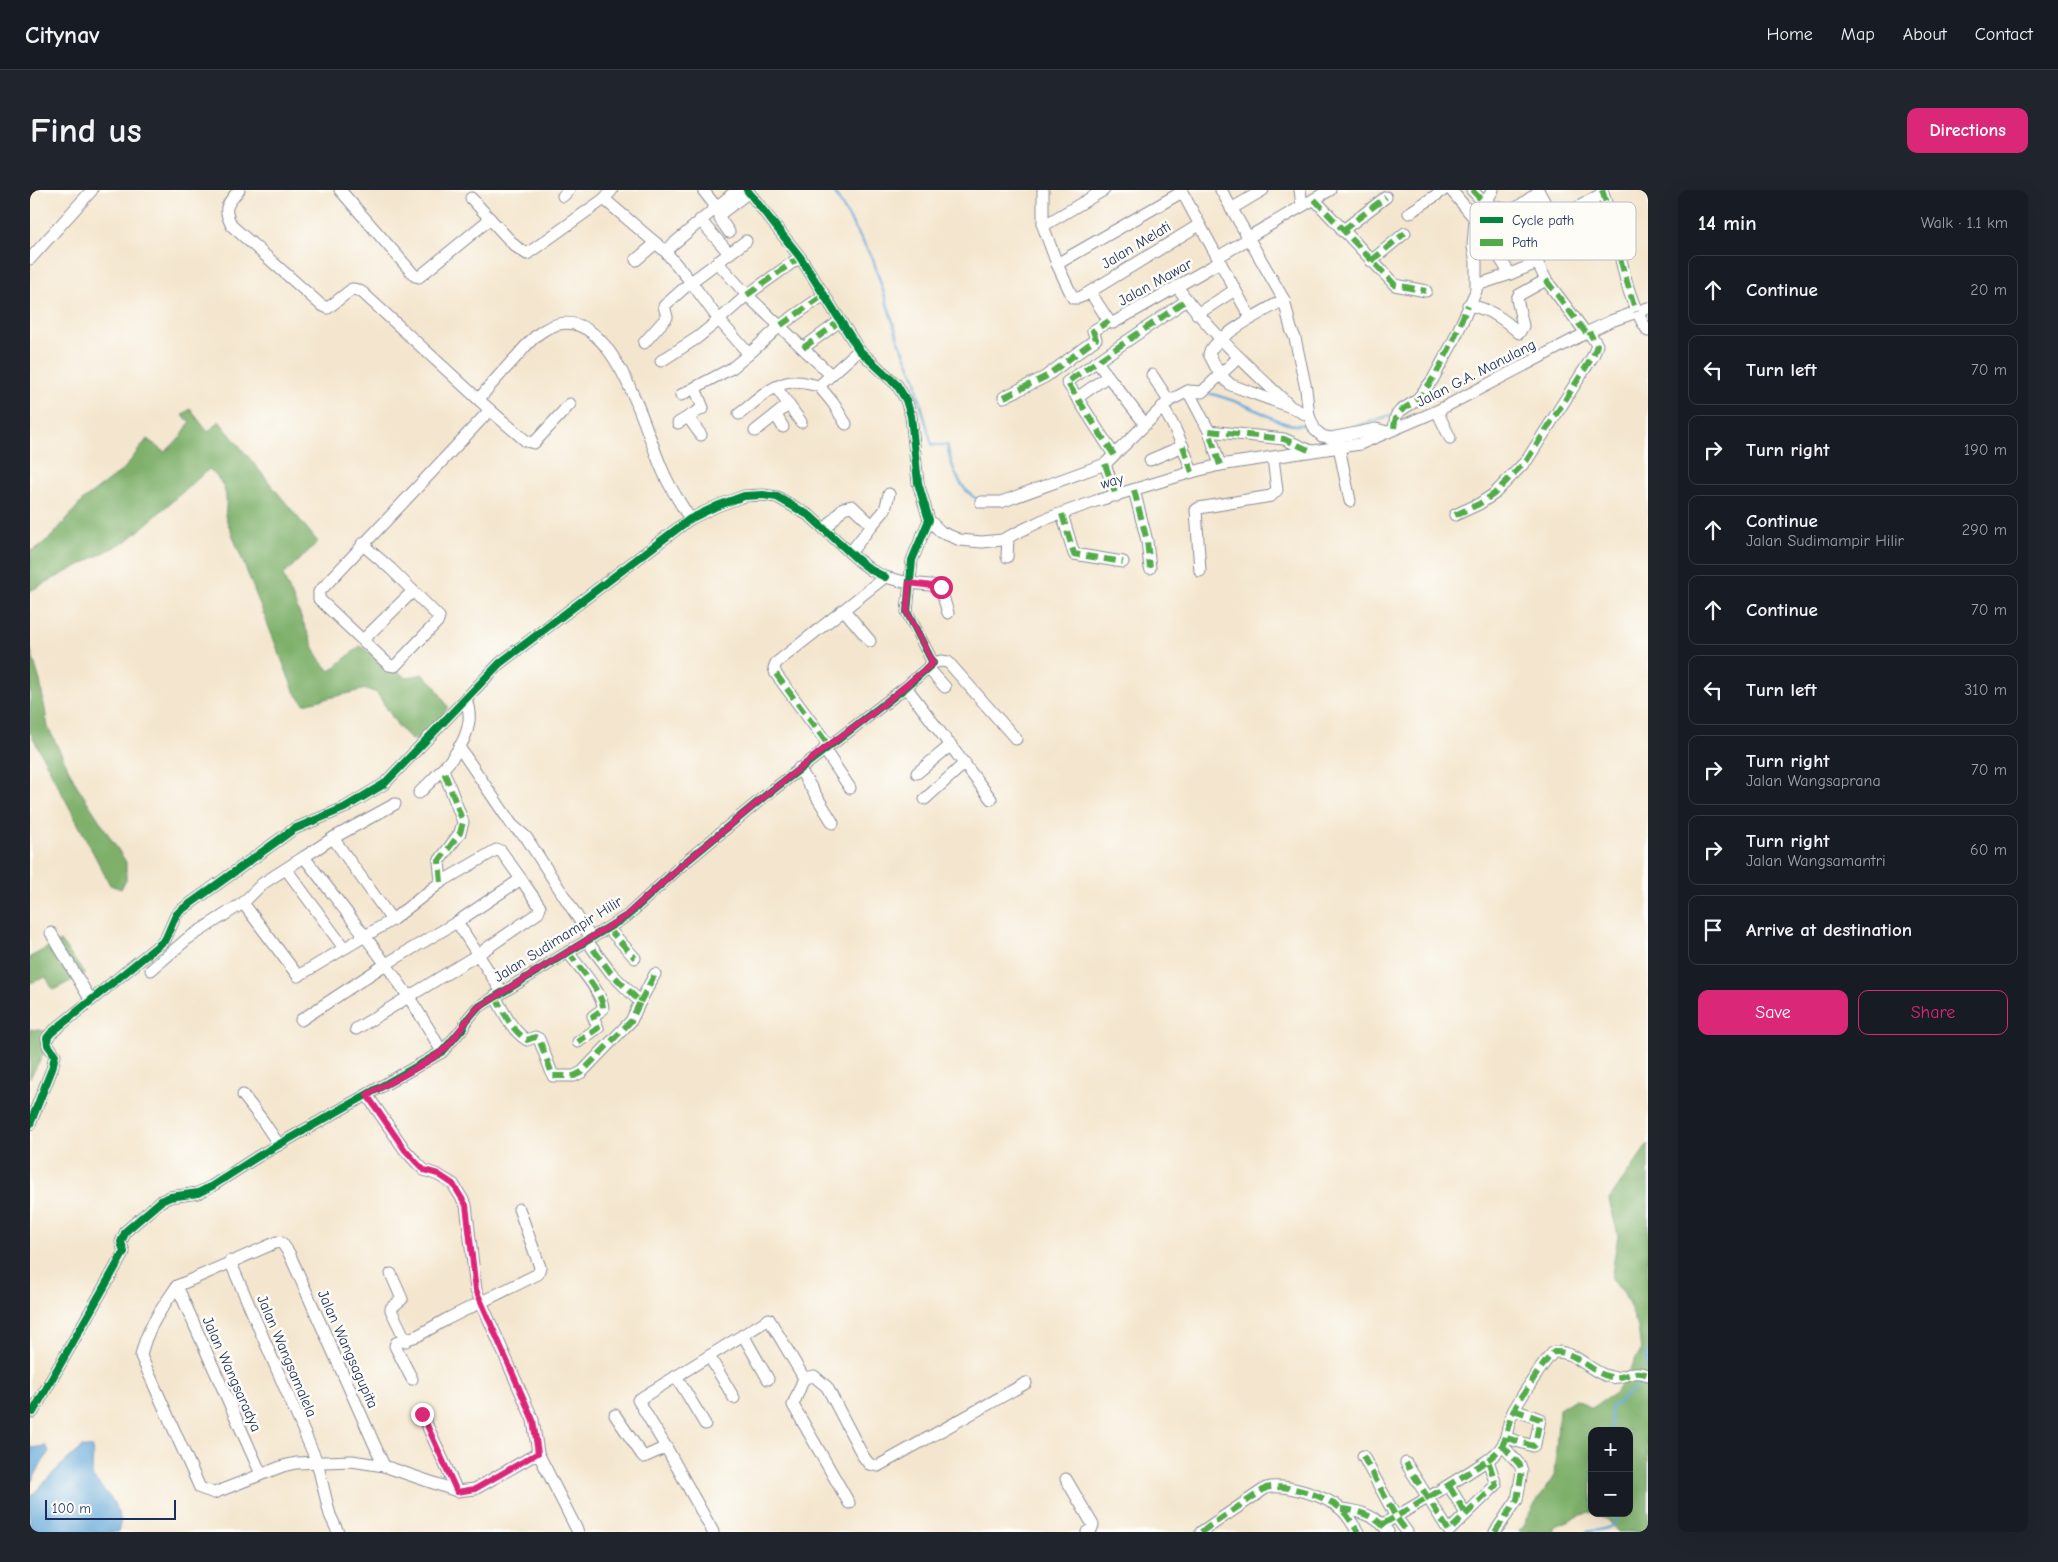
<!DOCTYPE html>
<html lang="en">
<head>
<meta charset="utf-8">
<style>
	body { margin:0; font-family:"Comic Neue",sans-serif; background:#20242c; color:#f1f3f6 }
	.controls { position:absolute; right:15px; bottom:15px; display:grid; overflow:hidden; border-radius:10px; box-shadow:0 5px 20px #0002 }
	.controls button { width:45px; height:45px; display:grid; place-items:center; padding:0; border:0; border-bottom:1px solid #363941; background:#171b24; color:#f1f3f6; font:25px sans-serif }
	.scale { position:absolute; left:15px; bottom:12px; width:131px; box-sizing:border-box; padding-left:5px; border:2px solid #1b2f5e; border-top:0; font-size:14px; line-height:18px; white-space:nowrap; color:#1b2f5e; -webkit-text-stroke:4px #fdfcf7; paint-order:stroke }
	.stop { position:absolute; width:15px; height:15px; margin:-11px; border:4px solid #db2777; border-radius:50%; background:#fff }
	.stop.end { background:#db2777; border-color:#fff; box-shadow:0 1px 5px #0008 }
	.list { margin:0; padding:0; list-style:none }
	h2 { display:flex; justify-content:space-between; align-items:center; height:65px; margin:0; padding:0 20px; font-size:21px }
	h2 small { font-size:16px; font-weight:400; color:#9ea1a6 }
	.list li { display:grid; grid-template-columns:32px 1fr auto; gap:15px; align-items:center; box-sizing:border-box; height:70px; margin:0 10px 10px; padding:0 10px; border:1px solid #363941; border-radius:10px }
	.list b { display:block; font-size:19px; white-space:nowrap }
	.list p { margin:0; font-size:16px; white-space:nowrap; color:#9ea1a6 }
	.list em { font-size:16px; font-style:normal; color:#9ea1a6 }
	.actions { display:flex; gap:10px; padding:15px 20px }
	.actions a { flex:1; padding:11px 0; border:1px solid #db2777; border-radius:10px; text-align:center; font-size:18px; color:#db2777 }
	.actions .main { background:#db2777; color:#fff }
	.icon { flex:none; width:28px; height:28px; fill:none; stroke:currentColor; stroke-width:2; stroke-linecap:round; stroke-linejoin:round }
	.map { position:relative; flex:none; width:1618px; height:1342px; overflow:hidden; border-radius:10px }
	header { display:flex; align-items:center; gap:30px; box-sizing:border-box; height:70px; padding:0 25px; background:#171b24; border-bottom:1px solid #363941 }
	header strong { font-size:24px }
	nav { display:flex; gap:28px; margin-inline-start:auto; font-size:18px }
	.intro { display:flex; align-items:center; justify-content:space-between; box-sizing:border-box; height:120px; padding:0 30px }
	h1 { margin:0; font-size:35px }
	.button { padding:12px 22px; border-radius:10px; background:#db2777; color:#fff; font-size:18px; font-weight:700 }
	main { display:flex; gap:30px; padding:0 30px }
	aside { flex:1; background:#171b24; border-radius:10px; box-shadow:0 5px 20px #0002 }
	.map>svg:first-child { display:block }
</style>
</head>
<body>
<header>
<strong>Citynav</strong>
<nav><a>Home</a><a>Map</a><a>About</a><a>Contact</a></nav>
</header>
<div class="intro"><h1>Find us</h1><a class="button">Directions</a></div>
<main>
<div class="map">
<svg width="1618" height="1342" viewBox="0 0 1618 1342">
	<rect width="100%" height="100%" fill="#fdfcf7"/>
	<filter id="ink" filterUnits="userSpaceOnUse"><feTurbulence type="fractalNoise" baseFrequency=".02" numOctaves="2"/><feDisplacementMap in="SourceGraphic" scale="10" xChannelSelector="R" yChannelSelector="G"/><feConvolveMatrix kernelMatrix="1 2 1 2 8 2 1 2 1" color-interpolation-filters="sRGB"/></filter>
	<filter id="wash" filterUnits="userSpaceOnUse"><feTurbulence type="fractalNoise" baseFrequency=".0096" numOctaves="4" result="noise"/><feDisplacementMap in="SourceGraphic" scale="20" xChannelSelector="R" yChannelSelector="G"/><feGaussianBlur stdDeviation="1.12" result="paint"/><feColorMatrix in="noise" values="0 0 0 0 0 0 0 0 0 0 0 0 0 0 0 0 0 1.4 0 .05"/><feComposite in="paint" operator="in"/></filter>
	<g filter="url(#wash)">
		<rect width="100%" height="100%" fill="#f4e6ce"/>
		<g fill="#7eb06a" stroke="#4c7064" fill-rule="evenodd">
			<path d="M160,219L178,242L189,231L288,352L253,385L288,467L300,481L330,456L377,488L392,484L403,493L418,517L397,546L381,550L368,536L347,503L336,499L274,514L264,501L195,326C198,303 196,295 179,279L98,350L0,401V361L7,358L22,346L53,310L94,279L117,249L135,262L149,249L160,232L152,225Z"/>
			<polygon points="0,458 10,491 18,537 46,594 96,672 96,690 91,699 80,695 0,542"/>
			<polygon points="30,751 55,784 23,800 16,787 0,793 0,767"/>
			<polygon points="0,839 16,841 19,854 0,888"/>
			<path d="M1618,954V1342H1588L1577,1330L1559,1322L1525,1336L1523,1342H1489L1503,1317L1524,1286L1529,1219L1545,1209L1562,1218L1585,1203L1611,1160L1608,1137L1594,1103L1581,1090L1588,1045L1579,1010ZM1562,1241H1599V1323H1562Z"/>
		</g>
		<g fill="#63a8d9" stroke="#3f6c9c">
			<polygon points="16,1256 19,1261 0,1294 0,1258"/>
			<polygon points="52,1257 63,1258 62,1286 83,1311 91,1330 88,1342 0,1342 0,1307 29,1277"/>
		</g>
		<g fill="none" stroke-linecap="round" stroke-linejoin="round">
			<g stroke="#63a8d9" stroke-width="2.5">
				<path d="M803,0L843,69L869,151L886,190L888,204L902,255H917C922,277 927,297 948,310"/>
				<path d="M1178,203C1193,207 1208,212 1222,218C1241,226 1256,239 1277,234"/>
				<polyline points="1297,242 1322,238 1362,225"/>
				<polyline points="1618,1181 1616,1170 1618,1160"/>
				<polyline points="1581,1241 1581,1218 1617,1188"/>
				<path d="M1557,1342C1570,1339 1587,1341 1587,1323"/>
			</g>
		</g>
	</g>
	<g filter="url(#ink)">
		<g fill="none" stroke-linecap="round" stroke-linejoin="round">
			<defs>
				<g id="minor">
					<path d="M209,0C197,15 192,17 202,36L291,115L298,118L322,99L328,100L333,103L460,220L289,402V409L359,475L365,476L408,431L409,427L361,379L332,354"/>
					<polyline points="310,0 385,86 389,87 460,29"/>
					<polyline points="673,0 686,17"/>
					<polyline points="1074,0 1013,36 1027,74 1043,108 1048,108 1053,106 1169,35"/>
					<polyline points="1151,0 1221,129"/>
					<polyline points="1191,0 1254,110 1261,139 1265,148 1276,199 1279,226 1285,240 1292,246 1301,248 1346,239 1354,241"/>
					<polyline points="1270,0 1272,16"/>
					<polyline points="1421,0 1445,29 1480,84"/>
					<polyline points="1442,0 1455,14 1482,21 1516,90 1556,143"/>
					<polyline points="1508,0 1534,48"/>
					<path d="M1572,0C1575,11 1580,22 1583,34C1592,70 1596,109 1618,141"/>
					<polyline points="533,6 539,0"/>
					<polyline points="441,8 485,56 497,64 574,9 582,0"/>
					<polyline points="574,9 635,61 661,92 689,130 717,105 770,67"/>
					<polyline points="1284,9 1365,95 1396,101"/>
					<polyline points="1562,10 1568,34"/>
					<polyline points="1201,19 1233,0"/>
					<polyline points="1482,21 1509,2"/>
					<polyline points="1379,23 1414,0"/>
					<polyline points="670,30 699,63"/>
					<polyline points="1524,31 1573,3"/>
					<polyline points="1013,36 1013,0"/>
					<polyline points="1312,41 1356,7"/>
					<polyline points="699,42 690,29 690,24 719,2"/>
					<polyline points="1217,48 1300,0"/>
					<polyline points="635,61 707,0"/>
					<polyline points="1502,63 1568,34 1582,32"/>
					<polyline points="1188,67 1218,49"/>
					<polyline points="0,69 62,0"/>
					<polyline points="606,70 626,53"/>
					<polyline points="1341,71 1375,43"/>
					<polyline points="687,72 717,105 801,185"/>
					<polyline points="1027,74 1152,2"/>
					<polyline points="1447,95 1480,84 1507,73"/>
					<path d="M1148,98C1180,142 1219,177 1258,214"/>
					<polyline points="1060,102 1079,131 1083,133 1190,72"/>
					<path d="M1254,110C1237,119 1184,147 1179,164L1190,185L1201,195L1261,217L1279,226"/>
					<path d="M1438,115C1460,119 1474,129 1489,143L1493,136L1487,109L1489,105L1516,90"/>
					<polyline points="1167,124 1205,100"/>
					<polyline points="614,153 637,127 634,116 661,92 716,51"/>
					<polyline points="773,158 810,131"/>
					<polyline points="719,164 751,135 794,105"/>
					<polyline points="631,171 667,148 689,130 719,164 702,178 651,205"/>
					<polyline points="1067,172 1115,234"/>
					<polyline points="1122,185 1139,211"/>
					<polyline points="789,196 803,213 816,234"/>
					<polyline points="746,197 771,232"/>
					<polyline points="1158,201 1179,241 1190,275"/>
					<polyline points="974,207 1015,187 1066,149 1063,141 1079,131"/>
					<polyline points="1047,208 1078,186"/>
					<path d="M449,209C461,194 474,180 487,166C494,158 502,148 511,142C579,97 614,239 632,279C639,297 650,312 660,329"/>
					<path d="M1132,217C1146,237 1154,259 1162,282"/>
					<polyline points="460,220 496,251 504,253 540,214"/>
					<polyline points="1407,221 1420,248"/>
					<path d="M709,224C723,214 739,197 756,193C767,190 779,194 789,196L829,160"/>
					<polyline points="746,225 753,237"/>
					<polyline points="658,227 671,245"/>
					<polyline points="648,233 673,218 665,198"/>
					<polyline points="1364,238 1366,226 1370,221 1387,210 1403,189 1423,152 1446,101 1446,72 1443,57 1445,29 1463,0"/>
					<polyline points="725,241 758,215"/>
					<polyline points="1179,241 1254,249 1281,261"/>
					<polyline points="1309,257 1320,311"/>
					<polyline points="1084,265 1037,192 1157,110"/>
					<polyline points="1120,270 1153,256"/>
					<polyline points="1075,274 1086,306"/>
					<polyline points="1104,300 1117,351 1120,378"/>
					<polyline points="951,312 971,312 1075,274 1139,211 1158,201 1172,202 1209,167"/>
					<polyline points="1032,324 1044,364 1093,372"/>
					<polyline points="1425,325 1449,314 1464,304 1497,270 1563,166 1567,155 1559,142"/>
					<polyline points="899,330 911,342 930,350 952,352 972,350 1013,330 1066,311 1162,282 1190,275 1330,254 1407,221 1556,143 1581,131 1618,118"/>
					<polyline points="842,335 855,320 859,304"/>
					<polyline points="795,340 813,318 822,316 842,335 820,363"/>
					<polyline points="977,367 978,347"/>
					<polyline points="1170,381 1166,320 1169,318 1241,306 1247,300 1243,268"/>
					<polyline points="814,420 840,451"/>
					<polyline points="333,450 383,401"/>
					<polyline points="903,473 911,471 918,472 986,549"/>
					<polyline points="898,478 915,497"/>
					<polyline points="876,497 961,609"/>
					<polyline points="799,556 746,484 744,478 746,473 855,387 879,393 910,396 918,423"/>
					<polyline points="429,557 482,635 496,647 561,748"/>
					<polyline points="794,559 820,598"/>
					<polyline points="769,578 803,633"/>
					<polyline points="887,583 921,555"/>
					<path d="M389,603C408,584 436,560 439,531C440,523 438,515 436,508"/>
					<polyline points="895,609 935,573"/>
					<polyline points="303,648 365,614"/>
					<polyline points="274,667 303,648 362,730"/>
					<polyline points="256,679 314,758"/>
					<polyline points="411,692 409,671 430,643 433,632 413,579"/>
					<polyline points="213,713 268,786 362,730 411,692 466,660 471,661 491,689 427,732"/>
					<polyline points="578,738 605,768"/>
					<polyline points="21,743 60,809"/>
					<path d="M538,762C547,775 574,804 573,819L563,826L568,838L548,852"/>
					<path d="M121,780L157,749L213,713L232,694L274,667C322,730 374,792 412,862"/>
					<path d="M465,806C473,821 482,841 497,850L505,847L509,849L523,886H544L552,882L601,831L610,812L581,783L557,751"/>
					<polyline points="610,812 625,784"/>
					<polyline points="271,830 356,774 427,732 472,802"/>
					<polyline points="326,839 447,765 508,723 510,717 491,689"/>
					<polyline points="213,905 233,931 249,955"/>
					<polyline points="337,905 375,960 387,973 394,980 408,985 423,994 436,1015 446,1100 503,1230 508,1263 548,1342"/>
					<polyline points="0,934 22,879 25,865 18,855 17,848 21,843 135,750 146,725 150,721 264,639 314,618 354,594 470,473 660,329 687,316 714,306 733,305 747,307 780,326 828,370 841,380 855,387"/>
					<polyline points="200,1071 287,1272 300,1325 308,1342"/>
					<polyline points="361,1084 372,1109 361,1118 361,1120 376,1151"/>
					<path d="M147,1096C132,1118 116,1139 111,1166L170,1298L184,1303L253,1276L266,1273L322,1271L354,1276L427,1301L445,1299L508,1263"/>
					<polyline points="147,1096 247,1052 252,1053 259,1063 354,1276"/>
					<polyline points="147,1096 231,1284"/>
					<polyline points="713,1145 738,1189"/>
					<polyline points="679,1166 704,1208"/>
					<polyline points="646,1186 675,1234"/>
					<polyline points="774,1188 784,1186 797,1197 833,1266 839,1274 848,1276 996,1193"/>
					<polyline points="382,1189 365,1156 366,1153 389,1145 417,1129 508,1084 510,1077 489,1019"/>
					<polyline points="3,1222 94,1062 91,1052 96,1041 131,1011 140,1007 168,1003 182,996 227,967 412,862 433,838 436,831 447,818 597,726 652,675 735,606 876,497 903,473 877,422 882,370 899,330 888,293 881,226 876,210 867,195 829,160 770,67 717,0"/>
					<polyline points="392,1224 427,1301"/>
					<polyline points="585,1225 612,1265 614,1267 636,1257 683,1342"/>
					<polyline points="1477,1248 1503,1256 1505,1254 1510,1229 1484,1220"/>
					<polyline points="636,1257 608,1210 739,1129 774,1188 763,1215 819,1313"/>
					<polyline points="1333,1266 1366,1327 1377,1342"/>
					<path d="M1458,1270C1481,1252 1473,1247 1482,1224C1487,1213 1516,1168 1524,1162C1546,1160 1560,1183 1581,1187C1595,1190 1602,1178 1618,1185"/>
					<polyline points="1036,1289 1063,1335 1061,1340 1057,1342"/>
					<polyline points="1419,1296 1436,1324"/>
					<path d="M1311,1319C1328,1320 1349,1327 1358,1342"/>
					<path d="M1353,1334C1388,1314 1423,1293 1458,1270L1466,1295L1419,1341L1376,1273"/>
					<path d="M1171,1342L1236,1298C1255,1293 1296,1306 1311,1319C1318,1325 1323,1335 1328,1342"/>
					<polyline points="1465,1342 1487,1310 1492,1281 1490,1275 1473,1256"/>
				</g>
			</defs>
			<use href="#minor" stroke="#888a96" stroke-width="13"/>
			<use href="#minor" stroke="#fff" stroke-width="11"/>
			<g stroke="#52ab49" stroke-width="6" stroke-dasharray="12 6" stroke-linecap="butt">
				<polyline points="1442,0 1455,14"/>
				<polyline points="1572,0 1582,32 1591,72 1606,122"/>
				<polyline points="1284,9 1365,95 1396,101"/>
				<polyline points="1312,41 1356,7"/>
				<polyline points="1502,63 1568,34 1582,32"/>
				<polyline points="1341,71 1375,43"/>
				<polyline points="1516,90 1556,143"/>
				<polyline points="717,105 770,67"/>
				<polyline points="751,135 794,105"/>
				<polyline points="773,158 810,131"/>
				<polyline points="974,207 1015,187 1066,149 1063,141 1079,131"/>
				<path d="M1364,238C1365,216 1381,219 1392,204C1413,177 1425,146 1438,115"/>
				<polyline points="1153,256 1162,282"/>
				<polyline points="1084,265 1037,192 1157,110"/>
				<polyline points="1075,274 1086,306"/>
				<polyline points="1190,275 1179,241 1254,249 1283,262"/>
				<polyline points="1104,300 1117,351 1120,378"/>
				<polyline points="1032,324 1044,364 1093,372"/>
				<polyline points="1425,325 1449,314 1464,304 1497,270 1563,166 1567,155 1559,142"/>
				<polyline points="746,484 799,556"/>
				<polyline points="411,692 409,671 430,643 433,632 413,579"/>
				<polyline points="578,738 605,768"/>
				<path d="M538,762C547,775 574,804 573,819L563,826L568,838L548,852"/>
				<path d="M465,806C473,821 482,841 497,850L505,847L509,849L523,886H544L552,882L601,831L610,812L581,783L557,751"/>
				<polyline points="610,812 625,784"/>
				<polyline points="1477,1248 1503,1256 1505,1254 1510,1229 1484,1220"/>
				<polyline points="1333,1266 1366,1327 1377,1342"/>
				<path d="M1458,1270C1481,1252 1473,1247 1482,1224C1487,1213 1516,1168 1524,1162C1546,1160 1560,1183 1581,1187C1595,1190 1602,1178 1618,1185"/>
				<polyline points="1419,1296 1436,1324"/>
				<path d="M1311,1319C1328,1320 1349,1327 1358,1342"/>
				<path d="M1353,1334C1388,1314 1423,1293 1458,1270L1466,1295L1419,1341L1376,1273"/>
				<path d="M1171,1342L1236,1298C1255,1293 1296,1306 1311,1319C1318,1325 1323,1335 1328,1342"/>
				<polyline points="1465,1342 1487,1310 1492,1281 1490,1275 1473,1256"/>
			</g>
			<defs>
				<g id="cycleway">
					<polyline points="0,934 22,879 25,865 18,855 17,848 21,843 135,750 146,725 150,721 264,639 314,618 354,594 470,473 660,329 687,316 714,306 733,305 747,307 780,326 828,370 841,380 855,387"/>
					<polyline points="3,1222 94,1062 91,1052 96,1041 131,1011 140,1007 168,1003 182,996 227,967 412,862 433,838 436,831 447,818 597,726 652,675 735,606 876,497 903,473 877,422 882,370 899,330 888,293 881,226 876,210 867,195 829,160 770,67 717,0"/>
				</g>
			</defs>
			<use href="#cycleway" stroke="#fdfcf7" stroke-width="11"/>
			<use href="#cycleway" stroke="#00873e" stroke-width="8"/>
		</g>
	</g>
	<g fill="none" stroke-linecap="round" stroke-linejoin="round" filter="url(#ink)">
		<path stroke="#db2777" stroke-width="6" d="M392,1224L427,1302L445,1299L508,1263L503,1230L446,1100L436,1015L423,994L408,984L394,980L387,973L375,960L337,905C361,891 388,879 411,862C426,851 434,831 447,818L596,726L652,675L735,606L794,559L843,523L903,473L877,422L879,393L911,397"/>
	</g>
	<g text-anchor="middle" stroke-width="5" stroke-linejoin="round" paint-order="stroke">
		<g font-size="15" fill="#1b2f5e" stroke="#fdfcf7">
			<text transform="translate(1106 55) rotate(-31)" y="5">Jalan Melati</text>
			<text transform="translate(1125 92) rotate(-29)" y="5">Jalan Mawar</text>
			<text transform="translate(1446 183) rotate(-27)" y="5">Jalan G.A. Manulang</text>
			<text transform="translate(1082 291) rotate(-16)" y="5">way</text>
			<text transform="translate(528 749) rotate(-32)" y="5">Jalan Sudimampir Hilir</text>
			<text transform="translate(318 1159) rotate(66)" y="5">Jalan Wangsagupita</text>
			<text transform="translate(257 1166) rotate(67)" y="5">Jalan Wangsamalela</text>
			<text transform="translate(202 1184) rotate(66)" y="5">Jalan Wangsaradya</text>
		</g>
	</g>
	<rect x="1440" y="12" width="166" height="58" rx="8" fill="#fdfcf7" stroke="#b9bec9" stroke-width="1"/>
	<rect x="1450" y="27" width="23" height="6" fill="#00873e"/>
	<rect x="1450" y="49" width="23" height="7" fill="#52ab49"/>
	<g font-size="14" fill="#1b2f5e">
		<text x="1482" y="35">Cycle path</text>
		<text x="1482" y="57">Path</text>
	</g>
</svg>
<div class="controls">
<button>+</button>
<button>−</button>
</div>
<div class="scale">100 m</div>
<div class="stop" style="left:911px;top:397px"></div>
<div class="stop end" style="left:392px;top:1224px"></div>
</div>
<aside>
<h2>14 min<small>Walk · 1.1 km</small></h2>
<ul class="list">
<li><svg class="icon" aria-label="ahead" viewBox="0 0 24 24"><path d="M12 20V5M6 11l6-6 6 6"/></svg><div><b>Continue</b></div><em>20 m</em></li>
<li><svg class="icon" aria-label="left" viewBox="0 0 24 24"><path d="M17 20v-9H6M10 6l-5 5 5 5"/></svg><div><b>Turn left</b></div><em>70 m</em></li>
<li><svg class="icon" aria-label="right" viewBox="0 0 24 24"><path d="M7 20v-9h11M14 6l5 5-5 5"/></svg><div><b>Turn right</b></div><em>190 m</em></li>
<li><svg class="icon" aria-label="ahead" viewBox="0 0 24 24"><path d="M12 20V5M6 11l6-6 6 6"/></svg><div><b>Continue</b><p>Jalan Sudimampir Hilir</p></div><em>290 m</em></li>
<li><svg class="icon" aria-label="ahead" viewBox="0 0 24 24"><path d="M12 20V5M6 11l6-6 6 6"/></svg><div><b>Continue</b></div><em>70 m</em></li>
<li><svg class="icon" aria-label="left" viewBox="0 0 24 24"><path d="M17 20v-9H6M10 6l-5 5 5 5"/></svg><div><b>Turn left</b></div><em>310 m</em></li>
<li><svg class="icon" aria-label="right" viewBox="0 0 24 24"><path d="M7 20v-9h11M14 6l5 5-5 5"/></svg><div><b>Turn right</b><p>Jalan Wangsaprana</p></div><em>70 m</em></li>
<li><svg class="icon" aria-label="right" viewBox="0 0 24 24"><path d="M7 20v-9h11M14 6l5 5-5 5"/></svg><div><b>Turn right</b><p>Jalan Wangsamantri</p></div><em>60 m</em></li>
<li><svg class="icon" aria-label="arrive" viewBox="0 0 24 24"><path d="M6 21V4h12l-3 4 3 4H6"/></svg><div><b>Arrive at destination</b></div></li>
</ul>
<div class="actions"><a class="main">Save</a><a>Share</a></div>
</aside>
</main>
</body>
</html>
